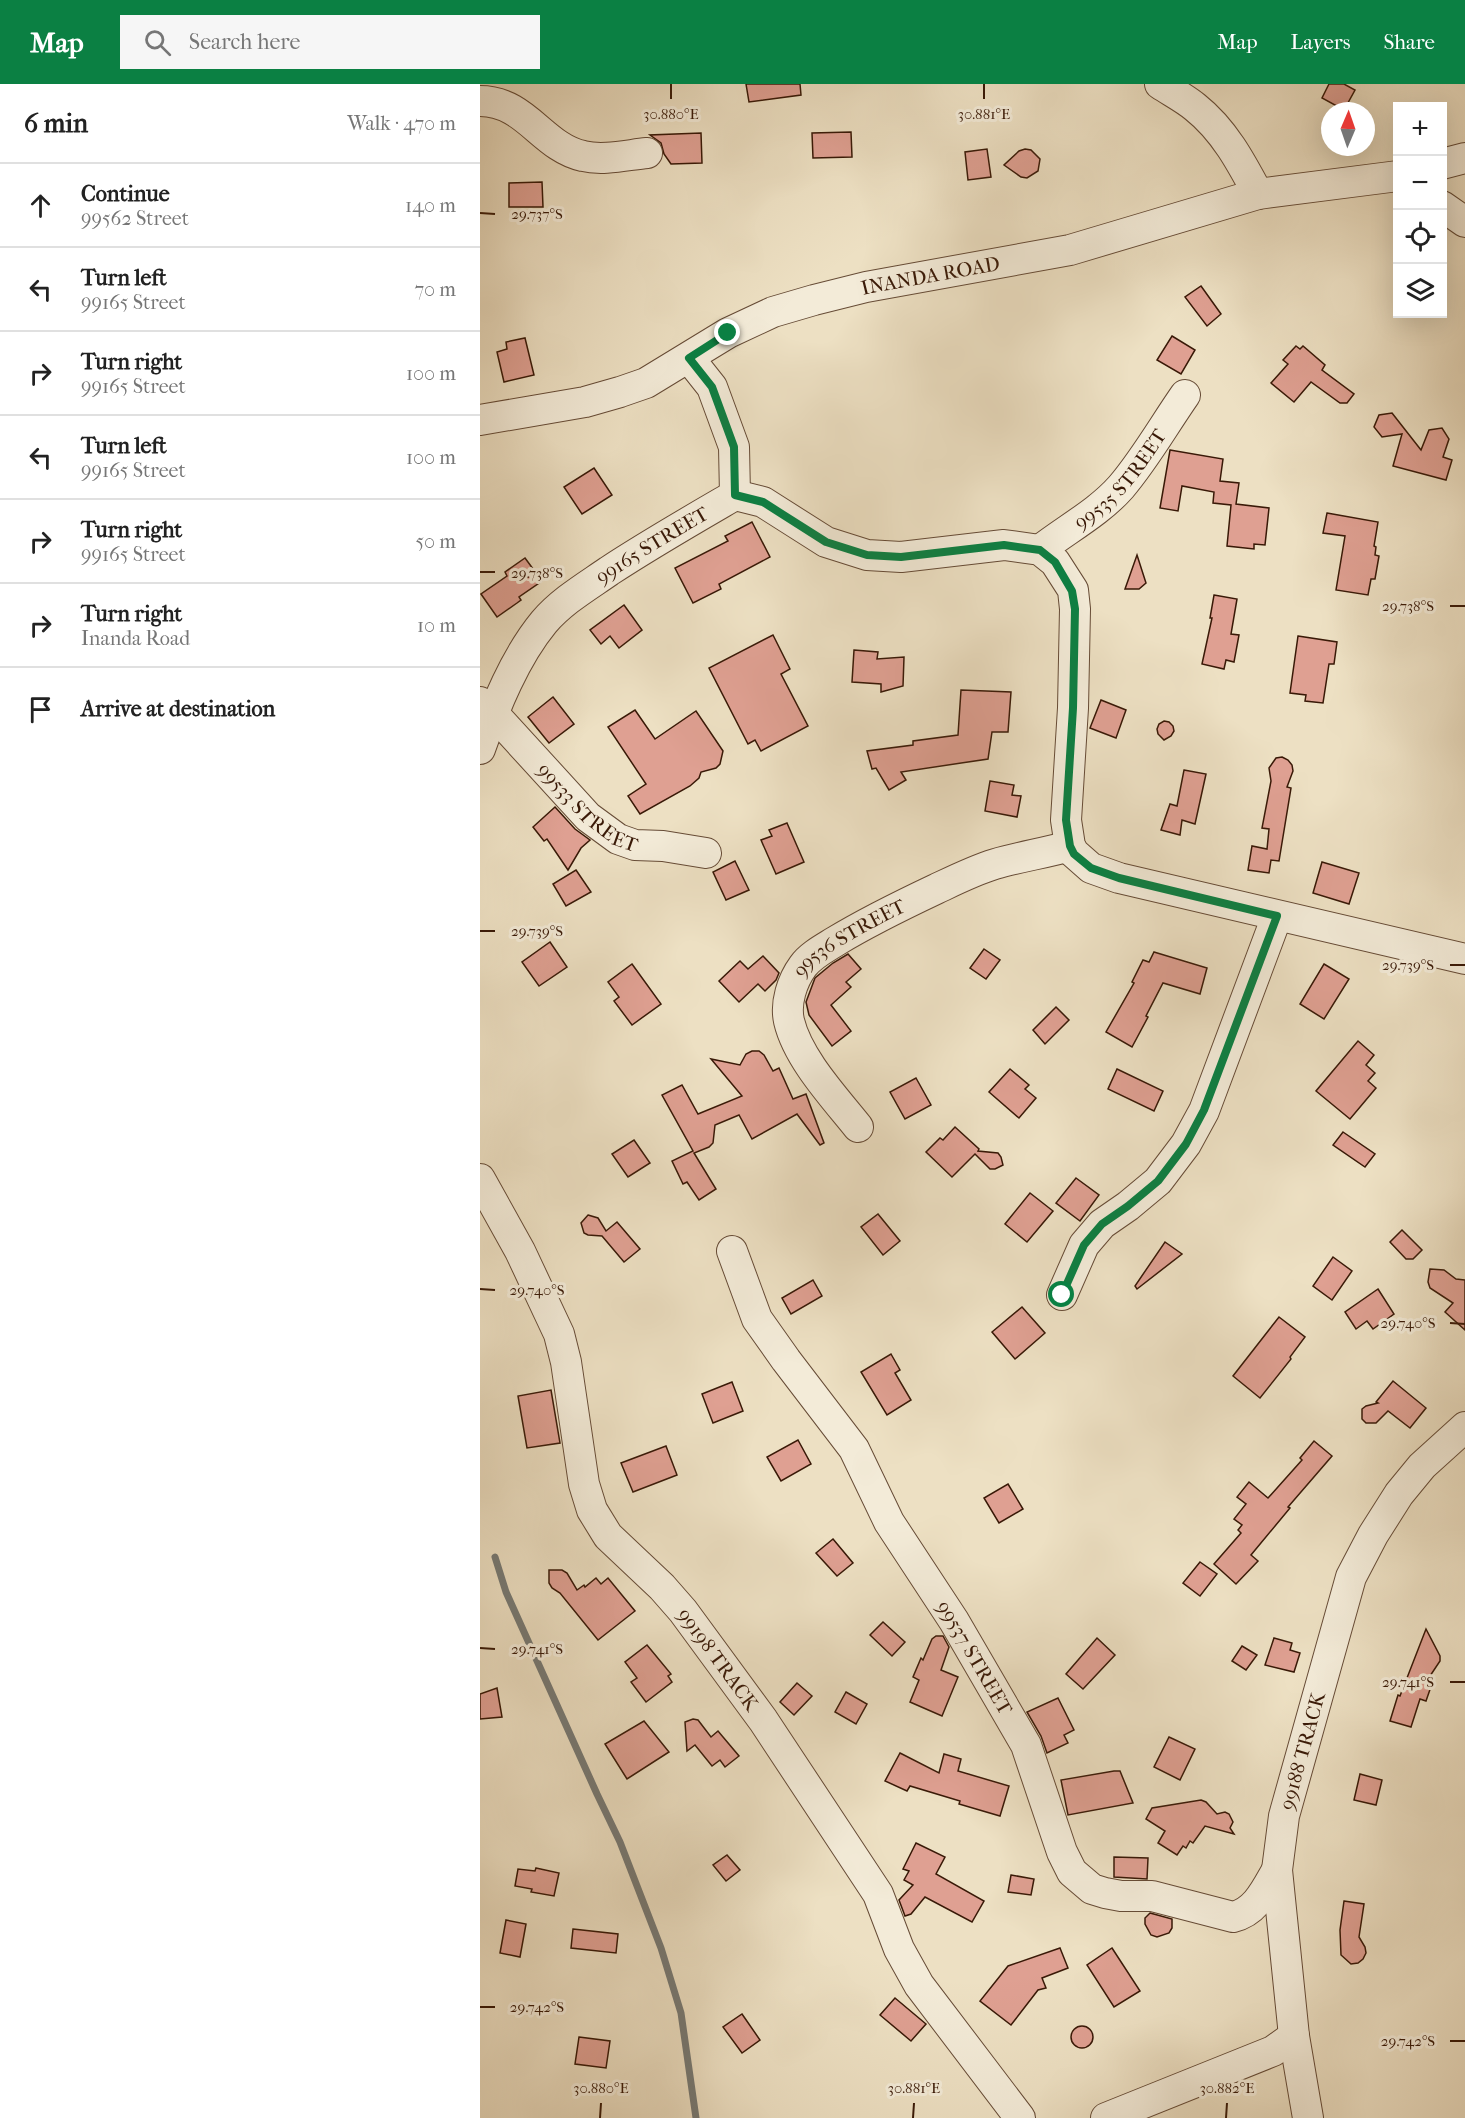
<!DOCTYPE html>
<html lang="en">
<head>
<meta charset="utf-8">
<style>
	body { margin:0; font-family:"IM FELL French Canon",serif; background:#f6f6f6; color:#222 }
	.controls { position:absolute; right:18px; top:18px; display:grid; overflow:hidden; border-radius:0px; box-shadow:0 6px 24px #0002 }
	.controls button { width:54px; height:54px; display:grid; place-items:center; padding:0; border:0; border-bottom:2px solid #e0e0e0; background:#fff; color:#222; font:30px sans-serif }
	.compass { position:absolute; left:841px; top:18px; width:54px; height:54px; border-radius:50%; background:#fff; box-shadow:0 6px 24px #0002; rotate:2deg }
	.stop { position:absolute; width:18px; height:18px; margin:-14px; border:4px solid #0b8043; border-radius:50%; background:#fff }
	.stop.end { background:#0b8043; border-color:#fff; box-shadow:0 2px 6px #0008 }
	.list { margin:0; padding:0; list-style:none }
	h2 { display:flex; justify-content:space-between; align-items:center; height:78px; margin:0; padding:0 24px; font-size:26px }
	h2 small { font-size:20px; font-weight:400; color:#767676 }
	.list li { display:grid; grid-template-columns:39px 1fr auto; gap:18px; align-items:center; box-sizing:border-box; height:84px; padding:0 24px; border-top:2px solid #e0e0e0 }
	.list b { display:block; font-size:22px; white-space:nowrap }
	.list p { margin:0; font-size:20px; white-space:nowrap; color:#767676 }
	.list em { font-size:20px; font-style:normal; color:#767676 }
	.icon { flex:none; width:33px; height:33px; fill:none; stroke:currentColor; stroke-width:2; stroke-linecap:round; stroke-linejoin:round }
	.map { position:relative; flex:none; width:985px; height:2034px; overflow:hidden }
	header { display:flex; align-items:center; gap:36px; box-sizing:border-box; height:84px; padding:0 30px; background:#0b8043; color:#fff }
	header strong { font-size:28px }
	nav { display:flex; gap:33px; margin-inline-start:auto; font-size:21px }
	.search { width:420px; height:54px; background:#f6f6f6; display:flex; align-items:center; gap:15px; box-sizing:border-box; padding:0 21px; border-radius:0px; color:#767676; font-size:22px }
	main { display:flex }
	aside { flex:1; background:#fff }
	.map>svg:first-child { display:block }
</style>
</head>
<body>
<header>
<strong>Map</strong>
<div class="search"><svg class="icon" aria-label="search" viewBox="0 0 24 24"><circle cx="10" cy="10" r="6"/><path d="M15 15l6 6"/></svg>Search here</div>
<nav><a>Map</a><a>Layers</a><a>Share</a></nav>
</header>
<main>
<aside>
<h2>6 min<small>Walk · 470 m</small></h2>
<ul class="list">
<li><svg class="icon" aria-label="ahead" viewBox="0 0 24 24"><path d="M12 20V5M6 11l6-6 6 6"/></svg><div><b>Continue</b><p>99562 Street</p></div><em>140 m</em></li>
<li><svg class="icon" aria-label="left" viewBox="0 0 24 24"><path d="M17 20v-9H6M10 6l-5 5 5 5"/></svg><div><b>Turn left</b><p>99165 Street</p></div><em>70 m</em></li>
<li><svg class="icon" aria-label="right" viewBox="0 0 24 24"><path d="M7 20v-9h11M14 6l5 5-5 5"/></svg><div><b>Turn right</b><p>99165 Street</p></div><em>100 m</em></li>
<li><svg class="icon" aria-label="left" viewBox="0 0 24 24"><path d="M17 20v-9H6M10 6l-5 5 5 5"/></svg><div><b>Turn left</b><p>99165 Street</p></div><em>100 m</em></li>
<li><svg class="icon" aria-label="right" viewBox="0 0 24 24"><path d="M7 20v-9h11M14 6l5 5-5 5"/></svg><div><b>Turn right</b><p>99165 Street</p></div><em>50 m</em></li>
<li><svg class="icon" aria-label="right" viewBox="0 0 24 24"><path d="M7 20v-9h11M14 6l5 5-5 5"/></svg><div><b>Turn right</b><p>Inanda Road</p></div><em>10 m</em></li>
<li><svg class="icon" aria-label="arrive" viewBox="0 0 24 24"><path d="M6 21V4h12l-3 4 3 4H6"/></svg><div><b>Arrive at destination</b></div></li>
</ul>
</aside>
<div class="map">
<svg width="985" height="2034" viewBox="0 0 985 2034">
	<rect width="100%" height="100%" fill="#ede0c3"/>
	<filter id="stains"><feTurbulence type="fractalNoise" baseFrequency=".00333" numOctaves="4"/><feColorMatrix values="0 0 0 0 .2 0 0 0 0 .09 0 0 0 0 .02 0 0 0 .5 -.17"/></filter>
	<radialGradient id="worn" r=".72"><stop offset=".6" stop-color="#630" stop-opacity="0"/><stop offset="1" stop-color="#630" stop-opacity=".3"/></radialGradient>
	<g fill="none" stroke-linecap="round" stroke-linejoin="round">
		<polyline stroke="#777a75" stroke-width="7" points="15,1473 26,1508 117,1710 140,1758 181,1864 201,1929 216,2034"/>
	</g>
	<g fill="#dfa092" stroke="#391907" stroke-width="1.5">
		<polygon points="266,0 320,0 321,11 269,18"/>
		<polygon points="849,0 864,0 875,6 864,26 842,14"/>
		<polygon points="371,48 372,73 333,74 332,49"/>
		<polygon points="221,49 222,79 191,80 184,70 181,59 170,51"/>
		<polygon points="507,65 511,93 488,96 485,68"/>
		<polygon points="545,65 551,66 560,75 558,87 547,94 541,93 524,81 539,67"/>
		<polygon points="62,98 63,123 29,123 29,99"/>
		<polygon points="721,202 741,230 727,242 705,213"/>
		<polygon points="692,252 715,266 701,290 677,276"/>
		<polygon points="45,254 54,291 24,298 17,268 27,265 26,258"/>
		<polygon points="816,262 820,265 823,262 845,281 842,286 874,310 867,319 860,319 831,298 814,318 791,299 808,280 803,276"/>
		<polygon points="912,329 941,366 949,346 962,344 969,355 963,373 972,376 966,396 913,382 922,350 902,353 894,343 899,331"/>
		<polygon points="690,366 743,375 740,397 759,399 756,420 789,424 785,461 774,460 774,465 747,462 751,421 733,419 734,408 702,402 698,427 680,424"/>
		<polygon points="114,384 132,411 102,430 84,403"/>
		<polygon points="847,429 898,438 894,462 896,463 895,471 899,472 895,495 891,495 888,511 856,506 865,452 843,449"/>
		<polygon points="272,438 290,473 239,500 241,505 213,519 195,484 248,457 245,452"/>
		<polygon points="657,471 666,499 659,505 645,505"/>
		<polygon points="45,474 62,497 39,513 41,516 37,519 17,533 1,510 27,492 25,488"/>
		<polygon points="734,511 757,515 751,550 759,551 754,578 746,576 744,585 722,580 732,534 730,534"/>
		<polygon points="144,521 162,546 139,564 130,552 121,560 110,546"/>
		<polygon points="293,551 310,585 301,590 328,642 281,667 275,656 268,660 229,584"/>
		<polygon points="818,552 857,558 854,580 849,580 843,619 825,617 826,611 810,609"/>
		<polygon points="374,566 398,568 397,575 424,573 423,602 401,608 401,600 372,598"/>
		<polygon points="481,606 531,608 528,648 512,648 508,675 421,688 426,696 409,706 396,684 392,685 387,667 433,661 433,657 478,651"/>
		<polygon points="73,613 94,640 69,659 48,633"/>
		<polygon points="621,616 646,626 636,654 610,644"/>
		<polygon points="155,626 175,655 216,627 243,667 240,680 236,684 221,688 219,694 210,702 160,730 148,712 166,700 128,643"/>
		<polygon points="684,637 689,638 693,642 694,647 691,652 684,656 678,650 677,645 679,640"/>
		<polygon points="802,673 808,676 812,681 813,687 807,703 811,704 799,777 791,776 789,789 768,786 772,762 787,765 789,745 782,744 791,697 789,684 796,674"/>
		<polygon points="704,686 726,690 715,740 702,736 700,751 681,746 690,720 697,722"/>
		<polygon points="510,697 534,701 532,711 541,712 537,733 505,727"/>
		<polygon points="75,723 95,745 110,756 101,764 88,786 67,755 64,757 53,743"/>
		<polygon points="307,739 324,778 296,790 281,756 292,752 289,746"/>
		<polygon points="255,777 269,806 246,816 233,788"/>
		<polygon points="842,778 879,789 869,820 833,809"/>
		<polygon points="96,786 111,808 86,822 73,800"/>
		<polygon points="70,858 87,883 59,902 42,878"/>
		<polygon points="504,865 520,876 506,895 490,884"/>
		<polygon points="674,868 727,884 720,910 683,899 666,932 668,933 652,963 626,948 654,899 652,898 663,876 669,878"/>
		<polygon points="368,870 381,885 366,898 371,903 351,921 371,947 352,962 329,931 326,918 335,894 353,879"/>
		<polygon points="283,872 299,889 296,896 285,907 278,900 259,918 239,897 260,877 268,885"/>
		<polygon points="152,880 181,920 152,941 134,917 139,913 128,898"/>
		<polygon points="844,880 869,895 844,935 820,920"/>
		<polygon points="576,923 589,936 565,960 553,946"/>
		<polygon points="878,957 894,971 886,981 895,989 888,997 896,1004 870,1035 836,1007"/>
		<polygon points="272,967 279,967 284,971 293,987 299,984 313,1015 326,1010 344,1059 340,1061 317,1030 272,1055 259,1031 235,1041 233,1059 229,1063 214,1069 236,1105 219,1116 207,1098 203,1100 192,1077 213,1067 182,1011 202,1001 218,1030 262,1012 231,975 260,981 266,970"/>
		<polygon points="530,985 549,1001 545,1005 556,1014 539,1034 509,1008"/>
		<polygon points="637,985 683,1007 674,1027 628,1005"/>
		<polygon points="436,994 451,1021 425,1035 410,1008"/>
		<polygon points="475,1043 499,1065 498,1067 518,1069 521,1073 523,1081 515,1085 510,1085 495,1070 472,1093 446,1068 460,1054 463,1056"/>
		<polygon points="863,1048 895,1070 885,1083 853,1061"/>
		<polygon points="154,1056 170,1079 148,1093 132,1070"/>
		<polygon points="596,1094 619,1111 600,1137 576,1119"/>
		<polygon points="550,1109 573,1127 547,1158 525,1140"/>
		<polygon points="398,1130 420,1157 403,1171 381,1143"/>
		<polygon points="108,1131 118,1134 126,1147 137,1138 160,1165 144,1178 122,1152 108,1151 104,1149 101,1139"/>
		<polygon points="922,1146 942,1166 933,1175 926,1175 910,1158"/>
		<polygon points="685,1158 702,1170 657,1205 655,1202"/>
		<polygon points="853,1173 872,1187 852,1216 833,1202"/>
		<polygon points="950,1185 964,1186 976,1195 985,1196 985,1246 965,1228 973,1219 950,1204 948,1198"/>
		<polygon points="333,1196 342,1212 311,1230 302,1214"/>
		<polygon points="898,1205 914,1230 893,1245 887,1237 876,1245 865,1228"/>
		<polygon points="542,1223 565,1249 535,1275 512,1248"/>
		<polygon points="799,1233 825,1253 810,1273 811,1275 780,1314 753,1292"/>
		<polygon points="411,1270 420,1286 415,1289 431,1316 407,1331 381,1288"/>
		<polygon points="913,1297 946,1324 930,1344 908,1327 896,1339 886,1339 882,1335 882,1325 886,1322 898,1319 896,1318"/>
		<polygon points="252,1298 263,1327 233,1339 222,1310"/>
		<polygon points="71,1306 80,1359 47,1364 38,1312"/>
		<polygon points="318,1356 331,1380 301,1397 287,1373"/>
		<polygon points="834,1357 852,1372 808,1423 810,1424 771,1471 778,1477 756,1500 734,1480 761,1449 758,1446 762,1441 754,1435 766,1420 757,1413 769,1398 788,1414 822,1376 820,1374"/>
		<polygon points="186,1362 197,1391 153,1408 141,1379"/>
		<polygon points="528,1400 543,1425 519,1439 504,1414"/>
		<polygon points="353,1455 373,1479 357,1492 336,1469"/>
		<polygon points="720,1478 737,1490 720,1512 703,1499"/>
		<polygon points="69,1486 82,1486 87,1489 97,1506 104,1501 105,1503 116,1494 121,1500 128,1494 155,1527 118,1556 80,1509 72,1504 69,1499"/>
		<polygon points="403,1538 425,1558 412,1572 390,1551"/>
		<polygon points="946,1545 960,1572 960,1577 950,1592 954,1594 946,1617 940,1615 931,1643 910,1637 918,1611 920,1612"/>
		<polygon points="456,1552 463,1552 469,1563 461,1586 478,1593 462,1632 430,1618 439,1596 433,1593 441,1574 443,1576 452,1555"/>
		<polygon points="617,1554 635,1571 603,1605 586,1590"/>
		<polygon points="794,1554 812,1559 810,1566 820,1569 814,1588 785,1581"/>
		<polygon points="167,1561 191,1590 188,1592 192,1598 166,1618 151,1598 157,1594 145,1578"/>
		<polygon points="762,1562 777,1571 766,1586 752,1577"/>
		<polygon points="317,1599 332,1612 314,1631 300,1618"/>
		<polygon points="17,1604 22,1633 0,1635 0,1610"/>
		<polygon points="366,1608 387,1620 376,1640 355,1628"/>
		<polygon points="578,1614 594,1646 584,1651 588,1659 567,1669 561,1652 547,1628"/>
		<polygon points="213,1635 218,1636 231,1653 238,1647 259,1672 245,1683 240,1676 232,1682 215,1661 207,1667 205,1638"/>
		<polygon points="164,1637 189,1668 147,1695 125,1660"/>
		<polygon points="689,1653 715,1665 700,1696 674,1683"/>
		<polygon points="420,1669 459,1689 464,1670 481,1675 478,1687 529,1702 520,1732 479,1720 480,1717 430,1702 427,1707 405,1697"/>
		<polygon points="634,1687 640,1687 653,1719 588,1731 581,1696"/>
		<polygon points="880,1690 902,1696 896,1721 874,1716"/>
		<polygon points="721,1716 726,1718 737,1730 745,1728 749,1730 753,1738 750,1744 754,1750 725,1742 713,1759 710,1757 706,1764 703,1762 697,1771 678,1759 685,1747 666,1735 672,1724"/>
		<polygon points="436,1759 465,1773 456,1790 504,1817 492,1838 445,1813 431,1830 425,1832 419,1816 433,1801 424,1796 429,1787 423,1785"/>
		<polygon points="247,1771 260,1786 246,1797 233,1781"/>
		<polygon points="634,1773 668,1774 667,1795 634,1793"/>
		<polygon points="56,1784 79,1789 74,1812 51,1808 52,1805 35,1802 38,1785 55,1787"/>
		<polygon points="531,1791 554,1795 551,1811 528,1808"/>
		<polygon points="864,1817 884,1820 879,1853 885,1863 886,1869 883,1875 878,1879 871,1880 861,1871 860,1846"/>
		<polygon points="670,1829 692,1835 692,1844 689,1849 677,1853 671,1851 665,1840 665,1834"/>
		<polygon points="26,1836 46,1840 40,1873 20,1869"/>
		<polygon points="93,1845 138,1850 136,1869 91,1864"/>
		<polygon points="580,1864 588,1884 562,1894 566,1904 558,1906 531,1941 500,1917 528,1882"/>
		<polygon points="632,1864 660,1907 634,1923 607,1881"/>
		<polygon points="415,1914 446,1940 431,1957 400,1931"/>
		<polygon points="262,1930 280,1956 262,1969 243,1943"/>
		<circle cx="602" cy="1953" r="11"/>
		<polygon points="99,1953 130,1957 126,1984 95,1980"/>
	</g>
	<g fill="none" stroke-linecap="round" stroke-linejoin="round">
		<defs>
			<g id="minor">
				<path d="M680,0C692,8 704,14 715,23C744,46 761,78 778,110"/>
				<path d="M0,17C46,17 62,63 103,72C123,77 147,71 167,69"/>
				<polyline points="962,80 985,74"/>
				<polyline points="962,122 985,138"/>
				<polyline points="209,274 232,303 254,363 255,411"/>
				<path id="s1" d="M0,336L105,318L140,308L166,299L248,249L293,228L334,216L386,203L590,166L778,110L918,92"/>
				<path id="s2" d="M560,466C587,445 619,428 641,403C665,375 684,341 705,311"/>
				<path id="s3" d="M0,618L13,629L108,733L138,755L155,761L183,762L226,769"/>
				<path id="s4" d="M0,665C15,623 35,573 64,538C82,517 106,503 129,487C170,460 212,436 255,411L283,418L346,458L387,471L421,473L524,461L560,466L575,478L593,506L595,525L593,624L586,736L590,762L594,769L611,784L639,794L985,875"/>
				<path id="s5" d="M378,1043C355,1014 318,975 309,937C305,919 312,897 323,882C331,871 345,864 356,857C389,837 420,822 456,805C475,796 495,786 515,780C539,773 565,769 590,762"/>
				<path id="s6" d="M0,1095L40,1167L79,1250L86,1278L104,1400L112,1426L128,1452L182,1503L203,1527L283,1636L398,1810L419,1865L439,1901L540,2034"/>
				<path id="s7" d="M252,1167L277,1235L306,1276L374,1365L409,1438L474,1537L546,1661L582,1768L592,1788L612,1805L625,1809L641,1812H672L753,1833C776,1828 786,1805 797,1786"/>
				<polyline points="582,1211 604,1161 622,1140 648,1122 678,1097 706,1060 724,1027 797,832"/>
				<polyline points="626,2034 793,1967 814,1952"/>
				<path id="s8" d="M828,2034L814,1952L797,1786L804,1732L871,1493L893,1451L919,1410L942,1382L985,1343"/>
			</g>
		</defs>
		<use href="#minor" stroke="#664b36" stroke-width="32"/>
		<use href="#minor" stroke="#f3ebd8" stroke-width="30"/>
	</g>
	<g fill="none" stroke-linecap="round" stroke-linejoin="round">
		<polyline stroke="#0b8043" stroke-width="8" points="248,249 209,274 232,303 254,363 255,411 283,418 346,458 387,471 421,473 524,461 560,466 575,478 592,507 595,525 593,624 586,736 590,762 594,770 611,784 639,794 797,832 724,1026 706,1060 678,1097 648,1122 622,1140 604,1161 582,1211"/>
	</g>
	<path fill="none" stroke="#391907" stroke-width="2" d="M191,15V0M504,15V0M0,129L15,130M0,488H15M970,522H985M0,847H15M970,881H985M0,1205L15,1206M970,1239L985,1240M0,1564L15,1565M970,1598H985M0,1923H15M970,1957H985M120,2034L121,2019M433,2034L434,2019M746,2034L747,2019"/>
	<g text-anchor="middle" stroke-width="6" stroke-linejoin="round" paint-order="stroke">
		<g font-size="20" fill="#391907" stroke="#f3ebd8">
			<text dy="7" stroke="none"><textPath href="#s1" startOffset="478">INANDA ROAD</textPath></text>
			<text dy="7" stroke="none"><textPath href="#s2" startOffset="108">99535 STREET</textPath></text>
			<text dy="7" stroke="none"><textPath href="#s4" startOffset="276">99165 STREET</textPath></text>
			<text dy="7" stroke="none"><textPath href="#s3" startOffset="152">99533 STREET</textPath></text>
			<text dy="7" stroke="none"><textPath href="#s5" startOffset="240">99536 STREET</textPath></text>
			<text dy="7" stroke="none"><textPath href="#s7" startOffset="476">99537 STREET</textPath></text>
			<text dy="7" stroke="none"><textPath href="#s6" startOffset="550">99198 TRACK</textPath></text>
			<text dy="7" stroke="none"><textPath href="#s8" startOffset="372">99188 TRACK</textPath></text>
		</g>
	</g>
	<g font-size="15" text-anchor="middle" fill="#391907" stroke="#f3ebd8" stroke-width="6" stroke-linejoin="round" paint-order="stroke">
		<text x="191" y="35">30.880°E</text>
		<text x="504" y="35">30.881°E</text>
		<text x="57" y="135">29.737°S</text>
		<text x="57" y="494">29.738°S</text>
		<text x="928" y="527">29.738°S</text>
		<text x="57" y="852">29.739°S</text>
		<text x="928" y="886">29.739°S</text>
		<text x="57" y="1211">29.740°S</text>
		<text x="928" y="1244">29.740°S</text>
		<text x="57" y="1570">29.741°S</text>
		<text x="928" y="1603">29.741°S</text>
		<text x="57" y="1928">29.742°S</text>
		<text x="928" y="1962">29.742°S</text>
		<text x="121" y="2009">30.880°E</text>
		<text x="434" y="2009">30.881°E</text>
		<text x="747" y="2009">30.882°E</text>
	</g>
	<rect width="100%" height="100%" filter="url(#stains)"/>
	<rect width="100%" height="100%" fill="url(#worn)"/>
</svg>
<div class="controls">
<button>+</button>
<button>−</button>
<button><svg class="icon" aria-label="locate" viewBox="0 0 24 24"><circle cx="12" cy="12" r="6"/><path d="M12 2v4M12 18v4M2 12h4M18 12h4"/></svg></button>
<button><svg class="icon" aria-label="layers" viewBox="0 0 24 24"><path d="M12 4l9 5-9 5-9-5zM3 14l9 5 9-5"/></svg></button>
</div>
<svg class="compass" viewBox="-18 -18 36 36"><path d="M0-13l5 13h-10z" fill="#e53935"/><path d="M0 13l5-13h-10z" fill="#767676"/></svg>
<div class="stop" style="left:582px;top:1211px"></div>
<div class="stop end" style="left:248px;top:249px"></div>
</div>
</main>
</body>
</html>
